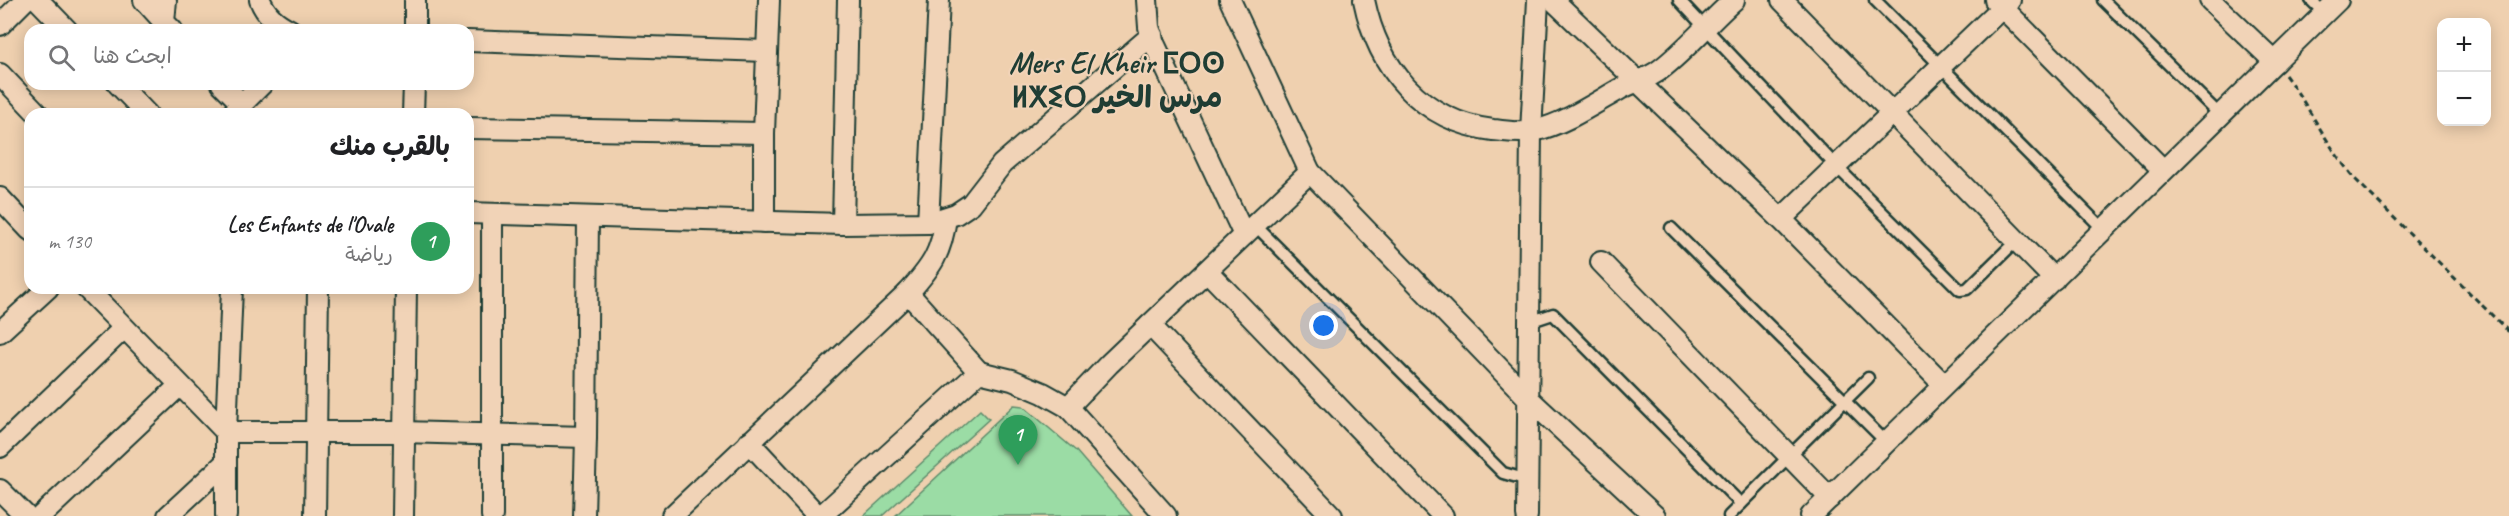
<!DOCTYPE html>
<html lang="ar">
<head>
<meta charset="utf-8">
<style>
	body { margin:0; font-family:Caveat,"Playpen Sans Arabic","Noto Sans Tifinagh",sans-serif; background:#f2f2f2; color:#202124; direction:rtl }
	.controls { position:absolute; right:18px; top:18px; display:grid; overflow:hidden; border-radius:12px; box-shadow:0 3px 15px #0003 }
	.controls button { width:54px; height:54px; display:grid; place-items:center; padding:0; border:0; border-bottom:2px solid #e0e0e0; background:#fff; color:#202124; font:30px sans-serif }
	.you { position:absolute; left:1324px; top:326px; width:21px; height:21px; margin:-15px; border:4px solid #fff; border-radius:50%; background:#1a73e8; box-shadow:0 0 0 9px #1a73e833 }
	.badge { display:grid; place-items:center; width:39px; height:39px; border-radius:50%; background:#d1495b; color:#fff; font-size:20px; font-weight:700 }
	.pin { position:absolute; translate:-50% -50px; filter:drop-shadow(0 2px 3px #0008) }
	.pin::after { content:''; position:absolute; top:32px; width:21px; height:18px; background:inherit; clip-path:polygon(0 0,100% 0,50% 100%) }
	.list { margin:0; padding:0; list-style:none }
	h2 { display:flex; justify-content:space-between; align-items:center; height:78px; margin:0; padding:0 24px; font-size:26px }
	h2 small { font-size:20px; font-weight:400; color:#757577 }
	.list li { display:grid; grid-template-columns:39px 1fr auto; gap:18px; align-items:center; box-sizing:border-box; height:108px; padding:0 24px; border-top:2px solid #e0e0e0 }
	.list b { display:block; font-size:22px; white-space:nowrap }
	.list p { margin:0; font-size:20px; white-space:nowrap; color:#757577 }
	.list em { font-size:20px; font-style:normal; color:#757577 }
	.icon { flex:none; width:33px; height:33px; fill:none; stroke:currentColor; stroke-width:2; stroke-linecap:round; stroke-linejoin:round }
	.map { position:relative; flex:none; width:2509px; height:516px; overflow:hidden; direction:ltr }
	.search { position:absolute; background:#fff; box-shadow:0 3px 15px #0003; left:24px; top:24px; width:450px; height:66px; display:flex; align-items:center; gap:15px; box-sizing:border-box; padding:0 21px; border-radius:18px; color:#757577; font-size:22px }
	.panel { position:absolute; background:#fff; box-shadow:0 3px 15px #0003; left:24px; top:108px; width:450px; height:186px; border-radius:18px; direction:rtl }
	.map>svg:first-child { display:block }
</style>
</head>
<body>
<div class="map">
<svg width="2509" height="516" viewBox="0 0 2509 516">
	<rect width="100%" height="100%" fill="#efd0af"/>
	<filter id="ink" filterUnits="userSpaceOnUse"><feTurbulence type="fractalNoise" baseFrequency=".0167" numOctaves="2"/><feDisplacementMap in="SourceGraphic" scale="12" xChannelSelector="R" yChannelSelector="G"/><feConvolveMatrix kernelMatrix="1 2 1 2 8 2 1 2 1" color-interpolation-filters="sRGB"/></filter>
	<g filter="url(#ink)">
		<g fill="#9bdca5" stroke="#5d8c6c" stroke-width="1.5">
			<polygon points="1014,405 1023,406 1076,451 1132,516 895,516"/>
			<polygon points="980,410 989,419 882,516 863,516"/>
		</g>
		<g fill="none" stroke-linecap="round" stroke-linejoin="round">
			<defs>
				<g id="lane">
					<polyline points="1679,0 1836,166 1960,290 1967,289 2016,241"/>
					<polyline points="1875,0 2104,230"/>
					<polyline points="2103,0 2220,115"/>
					<polyline points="2311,0 2324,13"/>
					<polyline points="1255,225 1503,473 1528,480"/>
					<polyline points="1671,228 1886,442"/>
					<polyline points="1529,322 1553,314 1741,504"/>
					<polyline points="1729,516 1868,378"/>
				</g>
				<g id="street">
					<polyline points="38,0 67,30"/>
					<polyline points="144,0 164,22"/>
					<polyline points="166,0 164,22 172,30"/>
					<path d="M260,0C266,15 276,23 290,30"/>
					<polyline points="1147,0 1149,27 1154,43 1244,235"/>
					<polyline points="1230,0 1310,172 1528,398 1655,516"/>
					<path d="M1364,0C1378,68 1421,121 1493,130C1505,131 1521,134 1534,131C1566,123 1592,105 1620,89C1633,82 1649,79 1661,69C1687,49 1709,22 1734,0"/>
					<polyline points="1553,0 1781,219 1944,385"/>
					<polyline points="1782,0 2054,279"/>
					<polyline points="1995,0 2163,170"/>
					<polyline points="2210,0 2275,62"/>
					<polyline points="0,25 25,0"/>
					<polyline points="415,30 415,0"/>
					<polyline points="468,41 767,51"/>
					<polyline points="0,74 38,114"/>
					<polyline points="118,84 147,114"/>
					<polyline points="222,84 242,104"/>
					<polyline points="232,114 262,84"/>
					<polyline points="413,114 414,84"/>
					<polyline points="468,128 764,133"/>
					<polyline points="0,198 30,230"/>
					<polyline points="468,213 843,224 928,223 956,214 971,204 1002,164 1152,35"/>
					<polyline points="1781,219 2010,0"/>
					<polyline points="764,222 764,133 769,0"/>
					<polyline points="928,223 939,0"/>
					<polyline points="843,224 848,0"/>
					<polyline points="1601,262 1830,498"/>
					<polyline points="1207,271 1443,516"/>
					<polyline points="86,288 226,432 402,432 586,437 588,217"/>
					<polyline points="908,293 979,372"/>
					<polyline points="1150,325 1332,516"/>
					<polyline points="0,332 48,288"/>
					<polyline points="1068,407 1109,364 1310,172"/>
					<polyline points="749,442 818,516"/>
					<polyline points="0,447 124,328"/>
					<polyline points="0,490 26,516"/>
					<polyline points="41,516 179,386"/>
					<polyline points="168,516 225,463"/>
					<polyline points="226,516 226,432 232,288"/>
					<polyline points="315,516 318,288"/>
					<polyline points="403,516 406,288"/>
					<polyline points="492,516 492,214"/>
					<polyline points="584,516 586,437"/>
					<path d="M672,516L908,293C932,266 941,254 946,218"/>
					<polyline points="821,516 979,372 1012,380 1043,393 1068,407 1166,516"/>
					<polyline points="1527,516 1531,132 1538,0"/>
					<polyline points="1811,516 2338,0"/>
				</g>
			</defs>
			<use href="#lane" stroke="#1f3d34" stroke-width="15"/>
			<use href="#street" stroke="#1f3d34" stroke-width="24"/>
			<path stroke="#1f3d34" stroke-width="3" stroke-dasharray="6 4.5" stroke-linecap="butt" d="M2285,75C2311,109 2328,148 2356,180L2509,332"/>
			<use href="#lane" stroke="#f1d3b7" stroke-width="10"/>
			<use href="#street" stroke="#f1d3b7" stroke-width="20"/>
		</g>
	</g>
	<g text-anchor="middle" stroke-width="4.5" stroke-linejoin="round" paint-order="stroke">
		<g font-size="30" font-weight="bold" fill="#1f3d34" stroke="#f1d3b7">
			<text x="1117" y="73">Mers El Kheir ⵎⵔⵙ<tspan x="1117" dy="34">ⵍⵅⵉⵔ مرس الخير</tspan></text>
		</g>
	</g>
</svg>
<div class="controls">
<button>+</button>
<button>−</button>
</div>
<div class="you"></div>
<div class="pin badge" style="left:1018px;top:465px;background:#2e9e5b">1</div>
<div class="search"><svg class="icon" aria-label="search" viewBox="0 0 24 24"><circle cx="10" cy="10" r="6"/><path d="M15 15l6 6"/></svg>ابحث هنا</div>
<section class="panel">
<h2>بالقرب منك<small></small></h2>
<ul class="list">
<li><span class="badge" style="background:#2e9e5b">1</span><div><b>Les Enfants de l'Ovale</b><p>رياضة</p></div><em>130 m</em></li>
</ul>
</section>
</div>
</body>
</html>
